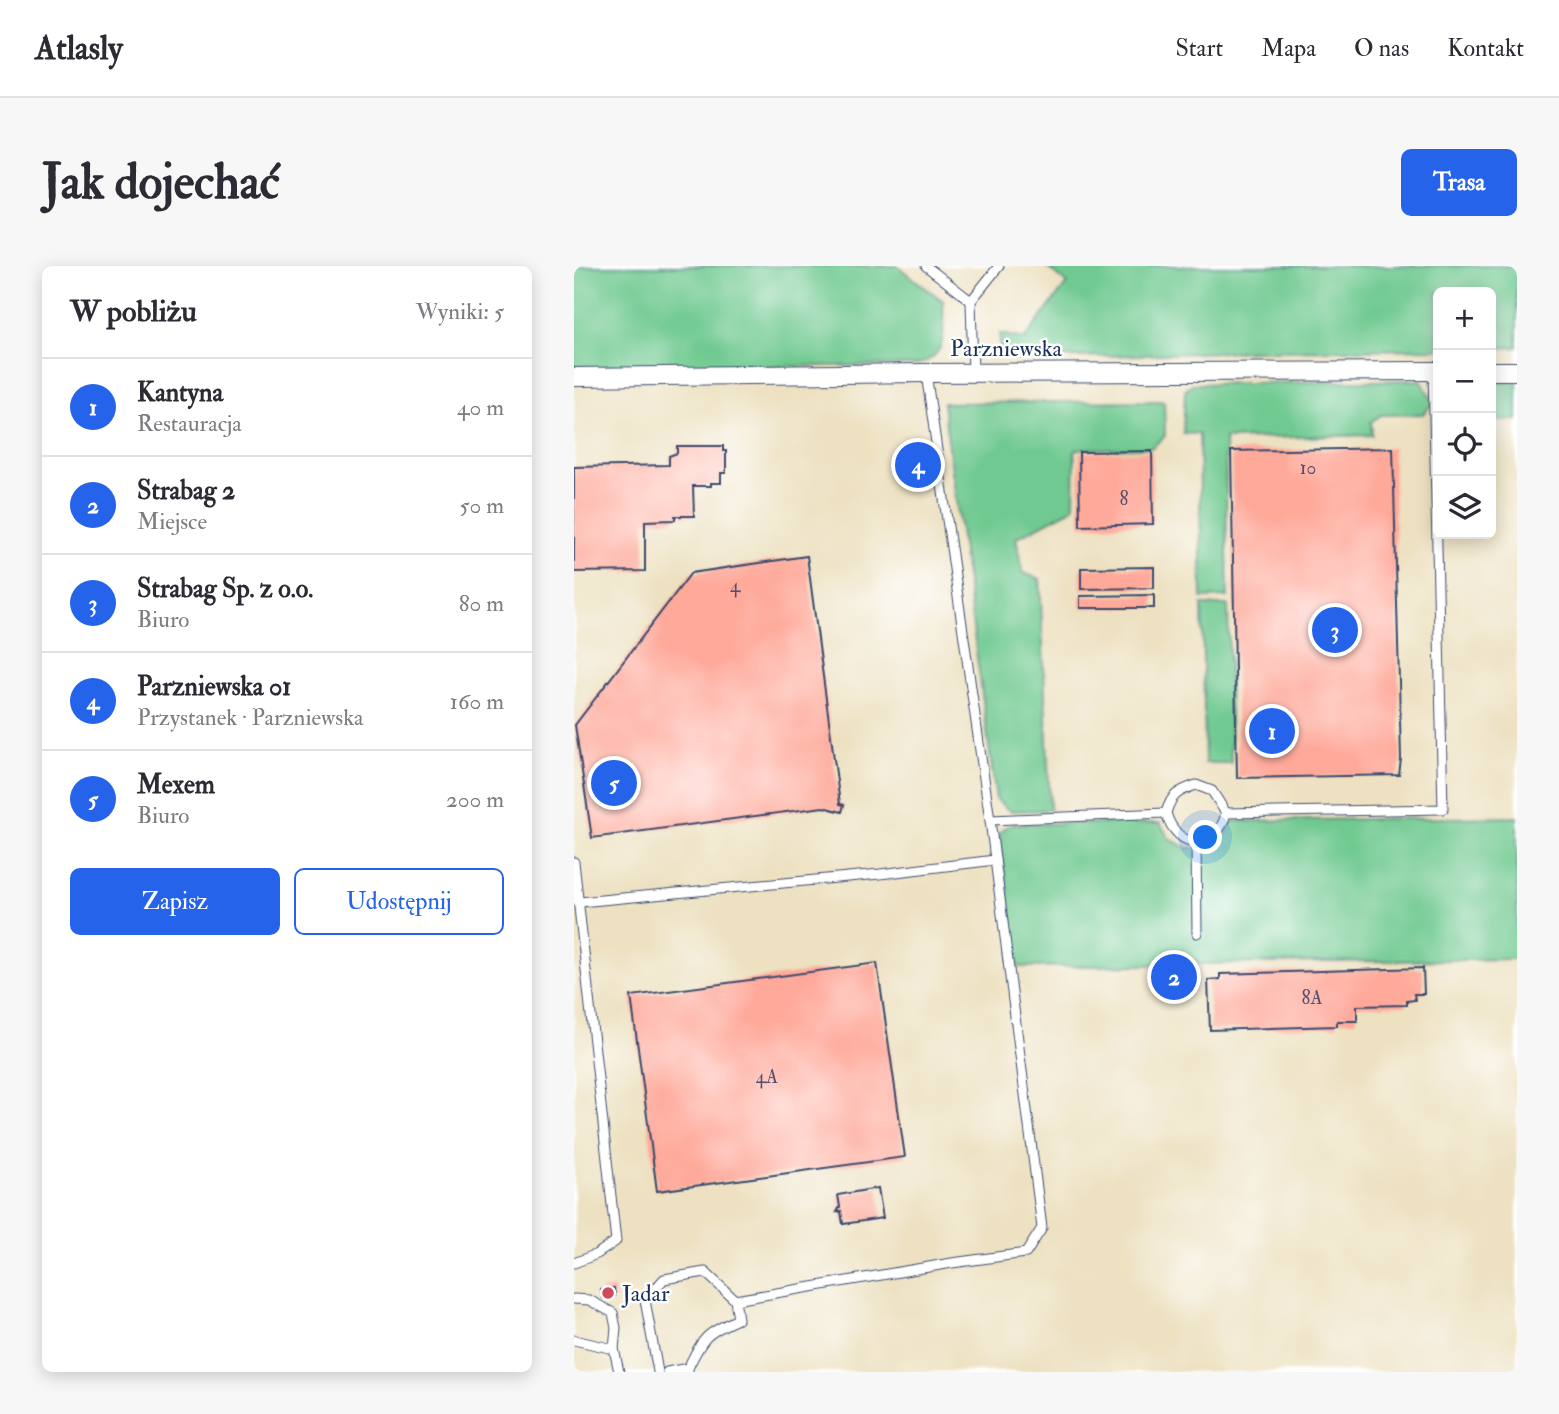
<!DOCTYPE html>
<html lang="pl">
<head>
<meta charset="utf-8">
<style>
	body { margin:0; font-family:"IM FELL Double Pica",serif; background:#f7f7f7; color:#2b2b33 }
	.controls { position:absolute; right:21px; top:21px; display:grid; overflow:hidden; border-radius:10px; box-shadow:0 4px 18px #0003 }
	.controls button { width:63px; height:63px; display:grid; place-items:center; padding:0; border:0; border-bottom:2px solid #e1e1e2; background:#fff; color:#2b2b33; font:35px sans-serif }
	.you { position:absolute; left:632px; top:572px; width:24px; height:24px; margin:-18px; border:5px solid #fff; border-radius:50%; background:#1a73e8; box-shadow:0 0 0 10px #1a73e833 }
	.badge { display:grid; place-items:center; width:46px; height:46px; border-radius:50%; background:#2563eb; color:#fff; font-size:23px; font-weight:700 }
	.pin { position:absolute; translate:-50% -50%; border:4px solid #fff; box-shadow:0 2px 7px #0006 }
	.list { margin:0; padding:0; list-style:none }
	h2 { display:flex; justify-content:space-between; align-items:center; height:91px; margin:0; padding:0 28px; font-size:30px }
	h2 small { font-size:23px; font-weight:400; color:#7c7c81 }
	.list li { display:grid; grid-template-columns:46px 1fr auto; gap:21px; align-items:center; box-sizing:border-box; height:98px; padding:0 28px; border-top:2px solid #e1e1e2 }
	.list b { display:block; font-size:26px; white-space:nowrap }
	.list p { margin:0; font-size:23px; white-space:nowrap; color:#7c7c81 }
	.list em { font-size:23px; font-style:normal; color:#7c7c81 }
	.actions { display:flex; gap:14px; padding:21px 28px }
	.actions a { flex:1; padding:16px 0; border:2px solid #2563eb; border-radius:10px; text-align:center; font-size:24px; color:#2563eb }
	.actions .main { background:#2563eb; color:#fff }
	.icon { flex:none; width:38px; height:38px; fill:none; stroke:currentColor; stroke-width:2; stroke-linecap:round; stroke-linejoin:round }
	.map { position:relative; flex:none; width:943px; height:1106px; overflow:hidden; border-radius:10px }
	header { display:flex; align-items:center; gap:42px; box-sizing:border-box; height:98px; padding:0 35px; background:#fff; border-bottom:2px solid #e1e1e2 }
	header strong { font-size:33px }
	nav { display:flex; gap:38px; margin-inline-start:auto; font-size:24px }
	.intro { display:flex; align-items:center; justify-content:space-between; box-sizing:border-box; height:168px; padding:0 42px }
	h1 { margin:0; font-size:49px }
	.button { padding:18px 32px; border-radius:10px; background:#2563eb; color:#fff; font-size:24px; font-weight:700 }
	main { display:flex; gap:42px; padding:0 42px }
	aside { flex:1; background:#fff; border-radius:10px; box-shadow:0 4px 18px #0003 }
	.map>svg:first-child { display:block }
</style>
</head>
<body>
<header>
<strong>Atlasly</strong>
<nav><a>Start</a><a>Mapa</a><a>O nas</a><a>Kontakt</a></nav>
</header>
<div class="intro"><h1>Jak dojechać</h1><a class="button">Trasa</a></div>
<main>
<aside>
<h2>W pobliżu<small>Wyniki: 5</small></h2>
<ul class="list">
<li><span class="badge">1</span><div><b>Kantyna</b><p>Restauracja</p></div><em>40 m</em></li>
<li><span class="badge">2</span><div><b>Strabag 2</b><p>Miejsce</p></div><em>50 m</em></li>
<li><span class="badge">3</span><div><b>Strabag Sp. z o.o.</b><p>Biuro</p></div><em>80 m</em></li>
<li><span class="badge">4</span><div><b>Parzniewska 01</b><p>Przystanek · Parzniewska</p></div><em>160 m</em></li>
<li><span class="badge">5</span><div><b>Mexem</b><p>Biuro</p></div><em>200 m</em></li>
</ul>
<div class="actions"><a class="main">Zapisz</a><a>Udostępnij</a></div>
</aside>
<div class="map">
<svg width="943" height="1106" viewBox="0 0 943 1106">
	<rect width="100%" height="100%" fill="#fff"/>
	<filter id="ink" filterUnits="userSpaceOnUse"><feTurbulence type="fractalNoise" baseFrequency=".0143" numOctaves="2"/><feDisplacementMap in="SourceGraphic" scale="14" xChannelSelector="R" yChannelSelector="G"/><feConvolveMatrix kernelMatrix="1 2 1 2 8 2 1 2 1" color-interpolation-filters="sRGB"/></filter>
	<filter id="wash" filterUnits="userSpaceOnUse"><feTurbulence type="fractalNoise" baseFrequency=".00686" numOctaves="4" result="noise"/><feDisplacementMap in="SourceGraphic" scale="28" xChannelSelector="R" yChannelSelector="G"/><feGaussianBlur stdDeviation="1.57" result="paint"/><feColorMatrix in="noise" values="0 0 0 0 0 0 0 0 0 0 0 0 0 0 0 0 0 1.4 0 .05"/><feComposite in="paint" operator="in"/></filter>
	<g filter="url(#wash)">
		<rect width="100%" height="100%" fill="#ede1c1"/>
		<g fill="#6fc990" stroke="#457c77" stroke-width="2">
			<path d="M0,0H323L369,35C369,64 376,92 340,99L0,103Z"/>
			<polygon points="471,0 943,0 943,81 917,82 917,26 864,26 864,83 682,85 443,93 426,84 426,68 451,73 493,17"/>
			<polygon points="846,114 860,136 849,148 807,149 797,156 798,169 651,173 654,331 628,332 625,168 609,167 611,125 618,118"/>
			<polygon points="943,116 943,154 917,154 917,117"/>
			<polygon points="590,135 591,170 577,182 503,183 501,185 500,242 442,272 449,307 466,313 476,544 436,545 422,533 369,137"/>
			<polygon points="628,339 654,339 657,497 631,497"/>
			<polygon points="943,551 943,691 939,693 444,701 425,567 437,558 586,557 595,572 612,582 634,581 651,570 659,555"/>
		</g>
		<g id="blocks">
			<g fill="#fea99a">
				<polygon points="103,180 149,180 149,185 152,185 152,207 147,207 147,217 137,217 137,220 119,220 120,250 101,250 101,254 71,255 71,305 0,306 0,201 95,199 95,190 103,187"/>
				<polygon points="819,182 827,493 825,509 663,512 657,185"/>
				<polygon points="578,185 579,258 506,260 505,186"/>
				<polygon points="233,290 266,538 270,539 268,546 249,541 18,572 1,459 117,307"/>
				<polygon points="580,301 580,322 507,323 507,302"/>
				<polygon points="580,329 580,342 506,342 506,330"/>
				<polygon points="303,697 331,891 83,925 57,730"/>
				<polygon points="849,702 850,728 840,728 841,734 833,735 833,739 783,740 783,755 763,755 763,760 636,764 634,714 646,713 646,708"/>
				<polygon points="593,707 607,707 607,714 594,715"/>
				<polygon points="304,922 309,952 269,958 267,945 263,946 266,941 264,929"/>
				<polygon points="40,1022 41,1030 29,1032 27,1024"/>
			</g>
		</g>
	</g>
	<g filter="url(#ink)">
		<use href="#blocks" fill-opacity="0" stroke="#3a4a6d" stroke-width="2"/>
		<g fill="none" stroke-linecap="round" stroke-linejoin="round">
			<defs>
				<g id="service">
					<polyline points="352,0 397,35"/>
					<polyline points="399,106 397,35 425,0"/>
					<path d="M592,547C603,585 643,586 652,547"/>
					<path d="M416,554L592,547C597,529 604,525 622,519L638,525L652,547L869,543L859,105"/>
					<polyline points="622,576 623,667"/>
					<polyline points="0,596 42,975 23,988 0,997"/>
					<polyline points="1,633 6,636 306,608 421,594"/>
					<polyline points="0,1033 15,1034 39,1047 42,1062 40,1083"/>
					<polyline points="161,1034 378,997 452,987 468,962 416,554 352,107"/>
					<polyline points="0,1074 40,1083 45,1106"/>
					<path d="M84,1106L71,1034L90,1013L131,1006L161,1034L164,1053C132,1067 129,1071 114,1102V1106"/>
					<polyline points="93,1106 114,1102"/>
				</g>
				<g id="minor">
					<polyline points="917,105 943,105"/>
					<polyline points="0,111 352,107 864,105"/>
				</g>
			</defs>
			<use href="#service" stroke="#3a4a6d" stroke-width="11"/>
			<use href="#minor" stroke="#3a4a6d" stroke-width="20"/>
			<use href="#service" stroke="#fff" stroke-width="9"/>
			<use href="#minor" stroke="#fff" stroke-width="18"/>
		</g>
	</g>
	<circle fill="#d1495b" stroke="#fff" stroke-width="2.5" cx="34" cy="1027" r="7"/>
	<g text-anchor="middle" stroke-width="5" stroke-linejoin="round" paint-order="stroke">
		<g font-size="19" fill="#544e6d">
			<text x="734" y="208">10</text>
			<text x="550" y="239">8</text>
			<text x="161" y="326">4</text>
			<text x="738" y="738">8A</text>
			<text x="193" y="817">4A</text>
		</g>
		<g font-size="23" fill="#1b2f5e" stroke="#fff">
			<text x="432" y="90">Parzniewska</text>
		</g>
		<g font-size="23" fill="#1b2f5e" stroke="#fff" text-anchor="start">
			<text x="48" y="1035">Jadar</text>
		</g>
	</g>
</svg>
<div class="controls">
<button>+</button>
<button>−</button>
<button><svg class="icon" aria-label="locate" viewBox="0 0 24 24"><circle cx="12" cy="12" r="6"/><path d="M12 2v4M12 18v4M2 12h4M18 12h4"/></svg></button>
<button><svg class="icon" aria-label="layers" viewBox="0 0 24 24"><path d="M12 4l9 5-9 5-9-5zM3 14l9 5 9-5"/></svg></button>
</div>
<div class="you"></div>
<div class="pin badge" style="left:698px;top:465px">1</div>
<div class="pin badge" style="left:600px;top:711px">2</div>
<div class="pin badge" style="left:761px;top:364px">3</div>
<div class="pin badge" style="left:344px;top:199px">4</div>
<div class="pin badge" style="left:40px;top:517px">5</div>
</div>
</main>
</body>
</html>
